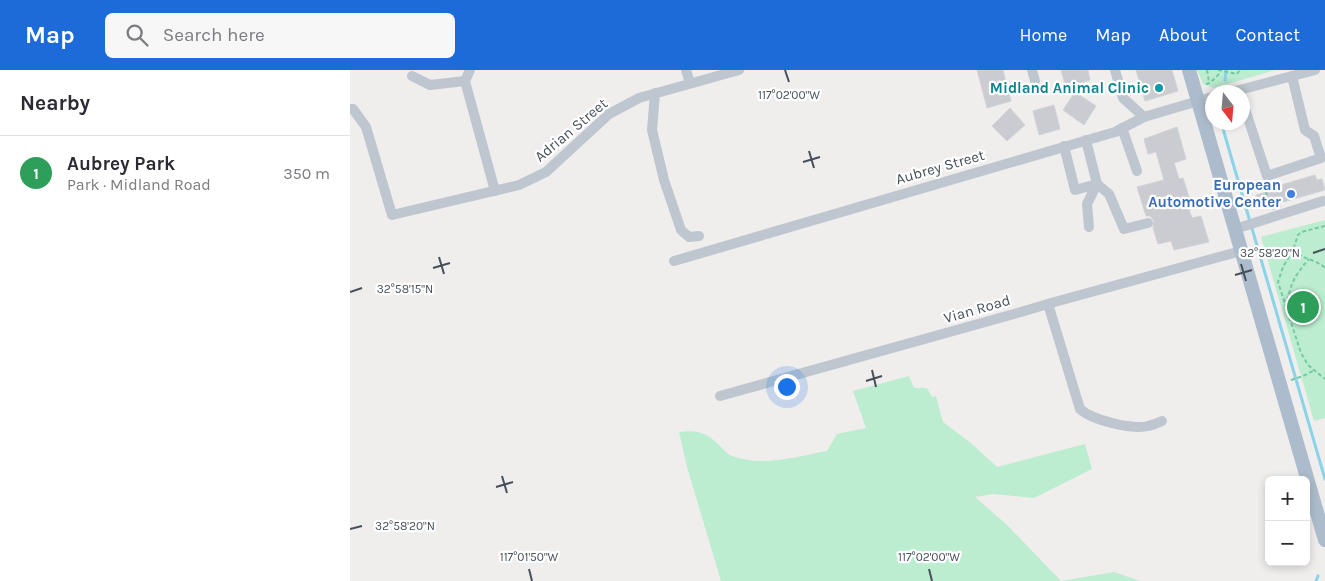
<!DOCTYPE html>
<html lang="en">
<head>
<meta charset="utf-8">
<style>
	body { margin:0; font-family:Karla,sans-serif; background:#f7f7f7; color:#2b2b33 }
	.controls { position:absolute; right:15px; bottom:15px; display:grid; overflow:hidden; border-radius:8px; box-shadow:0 2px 8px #0003 }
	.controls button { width:45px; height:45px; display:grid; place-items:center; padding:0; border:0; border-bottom:1px solid #e1e1e2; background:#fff; color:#2b2b33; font:25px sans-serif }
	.compass { position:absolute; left:855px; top:15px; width:45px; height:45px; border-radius:50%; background:#fff; box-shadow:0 2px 8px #0003; rotate:164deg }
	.you { position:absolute; left:436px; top:316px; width:18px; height:18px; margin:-12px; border:4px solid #fff; border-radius:50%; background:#1a73e8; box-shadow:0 0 0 8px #1a73e833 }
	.badge { display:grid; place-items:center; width:32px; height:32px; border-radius:50%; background:#1d6ad9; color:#fff; font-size:16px; font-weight:700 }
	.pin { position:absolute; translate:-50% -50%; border:2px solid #fff; box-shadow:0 1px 5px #0006 }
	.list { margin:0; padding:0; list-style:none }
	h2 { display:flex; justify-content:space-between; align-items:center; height:65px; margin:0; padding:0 20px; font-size:21px }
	h2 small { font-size:16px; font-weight:400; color:#7c7c81 }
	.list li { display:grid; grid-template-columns:32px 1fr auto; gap:15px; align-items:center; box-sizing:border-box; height:75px; padding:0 20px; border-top:1px solid #e1e1e2 }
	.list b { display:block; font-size:19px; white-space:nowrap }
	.list p { margin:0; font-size:16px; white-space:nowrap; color:#7c7c81 }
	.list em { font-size:16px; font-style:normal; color:#7c7c81 }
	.icon { flex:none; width:28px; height:28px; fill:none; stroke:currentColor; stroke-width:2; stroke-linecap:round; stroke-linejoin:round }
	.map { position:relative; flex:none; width:975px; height:511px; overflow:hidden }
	header { display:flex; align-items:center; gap:30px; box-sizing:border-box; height:70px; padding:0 25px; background:#1d6ad9; color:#fff }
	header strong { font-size:24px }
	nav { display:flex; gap:28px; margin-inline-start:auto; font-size:18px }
	.search { width:350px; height:45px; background:#f7f7f7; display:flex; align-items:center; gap:12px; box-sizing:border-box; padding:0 18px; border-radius:8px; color:#7c7c81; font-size:19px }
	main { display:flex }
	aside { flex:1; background:#fff }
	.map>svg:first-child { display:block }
</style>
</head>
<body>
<header>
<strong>Map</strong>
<div class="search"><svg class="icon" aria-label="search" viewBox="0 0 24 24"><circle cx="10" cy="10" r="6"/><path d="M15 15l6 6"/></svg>Search here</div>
<nav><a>Home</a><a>Map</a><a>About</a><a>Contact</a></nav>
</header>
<main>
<aside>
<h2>Nearby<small></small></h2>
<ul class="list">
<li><span class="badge" style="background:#2e9e5b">1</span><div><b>Aubrey Park</b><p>Park · Midland Road</p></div><em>350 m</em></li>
</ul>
</aside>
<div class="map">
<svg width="975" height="511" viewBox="0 0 975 511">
	<rect width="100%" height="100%" fill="#f0eded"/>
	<g fill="#bcedd0">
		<polygon points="847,0 925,0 864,18 853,14"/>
		<polygon points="975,150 975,348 964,351 911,167"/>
		<path d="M559,306L564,318H577L582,327L586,326L593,352L621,373L647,397L735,374L742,399L684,428L643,424L625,427L656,454L711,511L764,502L790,511H371L337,397L329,362C348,360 356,362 370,376C374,380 377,384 382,386C413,397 445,387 477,381L487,364L516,358L503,321Z"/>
	</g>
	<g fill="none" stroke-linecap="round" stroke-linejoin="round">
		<g stroke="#8ad3e9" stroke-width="3">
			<polyline points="875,10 876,0"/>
			<polyline points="871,52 975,409"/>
			<polyline points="966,511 968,506"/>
		</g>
	</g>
	<g fill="#caccd2" stroke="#d1d3d9">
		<polygon points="627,0 653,0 661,31 637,38"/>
		<polygon points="711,0 738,0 740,10 716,18"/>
		<polygon points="786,0 822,0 828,21 795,31"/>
		<polygon points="725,22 746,36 734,55 713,40"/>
		<polygon points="704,35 710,59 689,65 683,41"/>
		<polygon points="660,38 675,55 657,71 642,56"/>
		<polygon points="827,57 836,89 824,93 829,109 833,108 840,130 836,131 842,148 851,146 859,172 824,180 821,171 808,174 803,158 804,151 800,146 796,146 787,117 814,110 806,82 798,84 794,69"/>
		<polygon points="965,105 967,110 972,109 975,120 930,133 931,137 922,140 920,130 909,133 906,125 917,122 917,119"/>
	</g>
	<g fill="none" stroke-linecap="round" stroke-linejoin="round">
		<g stroke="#75caa2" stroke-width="2" stroke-dasharray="4 2.5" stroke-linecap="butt">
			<polyline points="857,0 859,12"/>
			<polyline points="868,0 887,4 890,0"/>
			<polyline points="856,14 860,13 871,2"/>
			<polyline points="914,115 920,137"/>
			<polyline points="975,156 951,162 948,165 943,180 933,197 928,212 951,283 958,295 975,309"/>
			<path d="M943,180C951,189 966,189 975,198"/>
			<path d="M937,237C939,215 945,205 959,189"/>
			<polyline points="941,310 953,306 965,300"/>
		</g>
		<g stroke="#bec7cf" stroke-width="10">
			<polyline points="120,0 115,11 145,121"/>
			<polyline points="336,0 340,13"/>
			<polyline points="682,0 685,11"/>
			<polyline points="765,0 773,28 794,47"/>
			<polyline points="62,6 80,15 115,11"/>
			<polyline points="882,22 965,0"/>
			<polyline points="305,23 302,60 314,110 331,160 339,167 349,166"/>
			<polyline points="892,30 917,106 971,88 964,66 955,60 942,6"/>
			<polyline points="0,39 3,39 16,57 42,145 169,115 196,102 259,44 289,28 389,0"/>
			<polyline points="772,58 787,101"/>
			<polyline points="714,76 725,120 747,114 736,70"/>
			<polyline points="739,157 737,134 747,114 759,124 774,159 798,153"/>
			<polyline points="885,159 973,131"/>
			<polyline points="324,191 765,62 794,47 862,27"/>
			<path d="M698,234L730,339C742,350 782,360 798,356C803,355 808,353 812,351"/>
			<polyline points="370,326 671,242 701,233 891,181"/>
		</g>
		<polyline stroke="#adbccc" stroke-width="14" points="839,0 975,470"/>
	</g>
	<path fill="none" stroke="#46505a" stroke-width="2" d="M435,0L439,12M459,81L464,98M453,92L470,87M963,183L975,179M89,187L94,204M891,194L896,211M83,198L100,193M885,205L902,200M0,222L12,218M522,300L526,317M516,311L532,306M152,406L157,423M146,417L163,412M0,459L12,456M179,499L182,511M579,499L582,511"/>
	<circle fill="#0f9aa8" stroke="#fff" stroke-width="2" cx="809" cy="18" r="5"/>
	<circle fill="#3f7fe0" stroke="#fff" stroke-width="2" cx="941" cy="124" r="5"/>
	<g text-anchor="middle" stroke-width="4.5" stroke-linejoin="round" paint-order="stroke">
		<g font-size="15" font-weight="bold" fill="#0d838f" stroke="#fff" text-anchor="end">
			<text x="799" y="23">Midland Animal Clinic</text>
		</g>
		<g font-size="15" fill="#46505a" stroke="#fff">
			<text transform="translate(221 60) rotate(-40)" y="5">Adrian Street</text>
			<text transform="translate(590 97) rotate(-16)" y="5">Aubrey Street</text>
			<text transform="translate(627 239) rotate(-16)" y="5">Vian Road</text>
		</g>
		<g font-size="15" font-weight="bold" fill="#366cbe" stroke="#fff" text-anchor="end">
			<text x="931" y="120">European<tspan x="931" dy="17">Automotive Center</tspan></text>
		</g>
	</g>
	<g font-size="12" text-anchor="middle" fill="#46505a" stroke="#fff" stroke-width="4.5" stroke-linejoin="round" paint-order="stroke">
		<text x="439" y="29">117°02'00"W</text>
		<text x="920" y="187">32°58'20"N</text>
		<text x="55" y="223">32°58'15"N</text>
		<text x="55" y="460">32°58'20"N</text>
		<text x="579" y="491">117°02'00"W</text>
		<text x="179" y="491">117°01'50"W</text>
	</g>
</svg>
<div class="controls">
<button>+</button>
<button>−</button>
</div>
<svg class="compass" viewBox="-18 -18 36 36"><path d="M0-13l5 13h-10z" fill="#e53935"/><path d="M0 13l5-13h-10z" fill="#7c7c81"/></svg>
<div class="you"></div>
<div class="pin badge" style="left:953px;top:237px;background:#2e9e5b">1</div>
</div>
</main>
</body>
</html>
